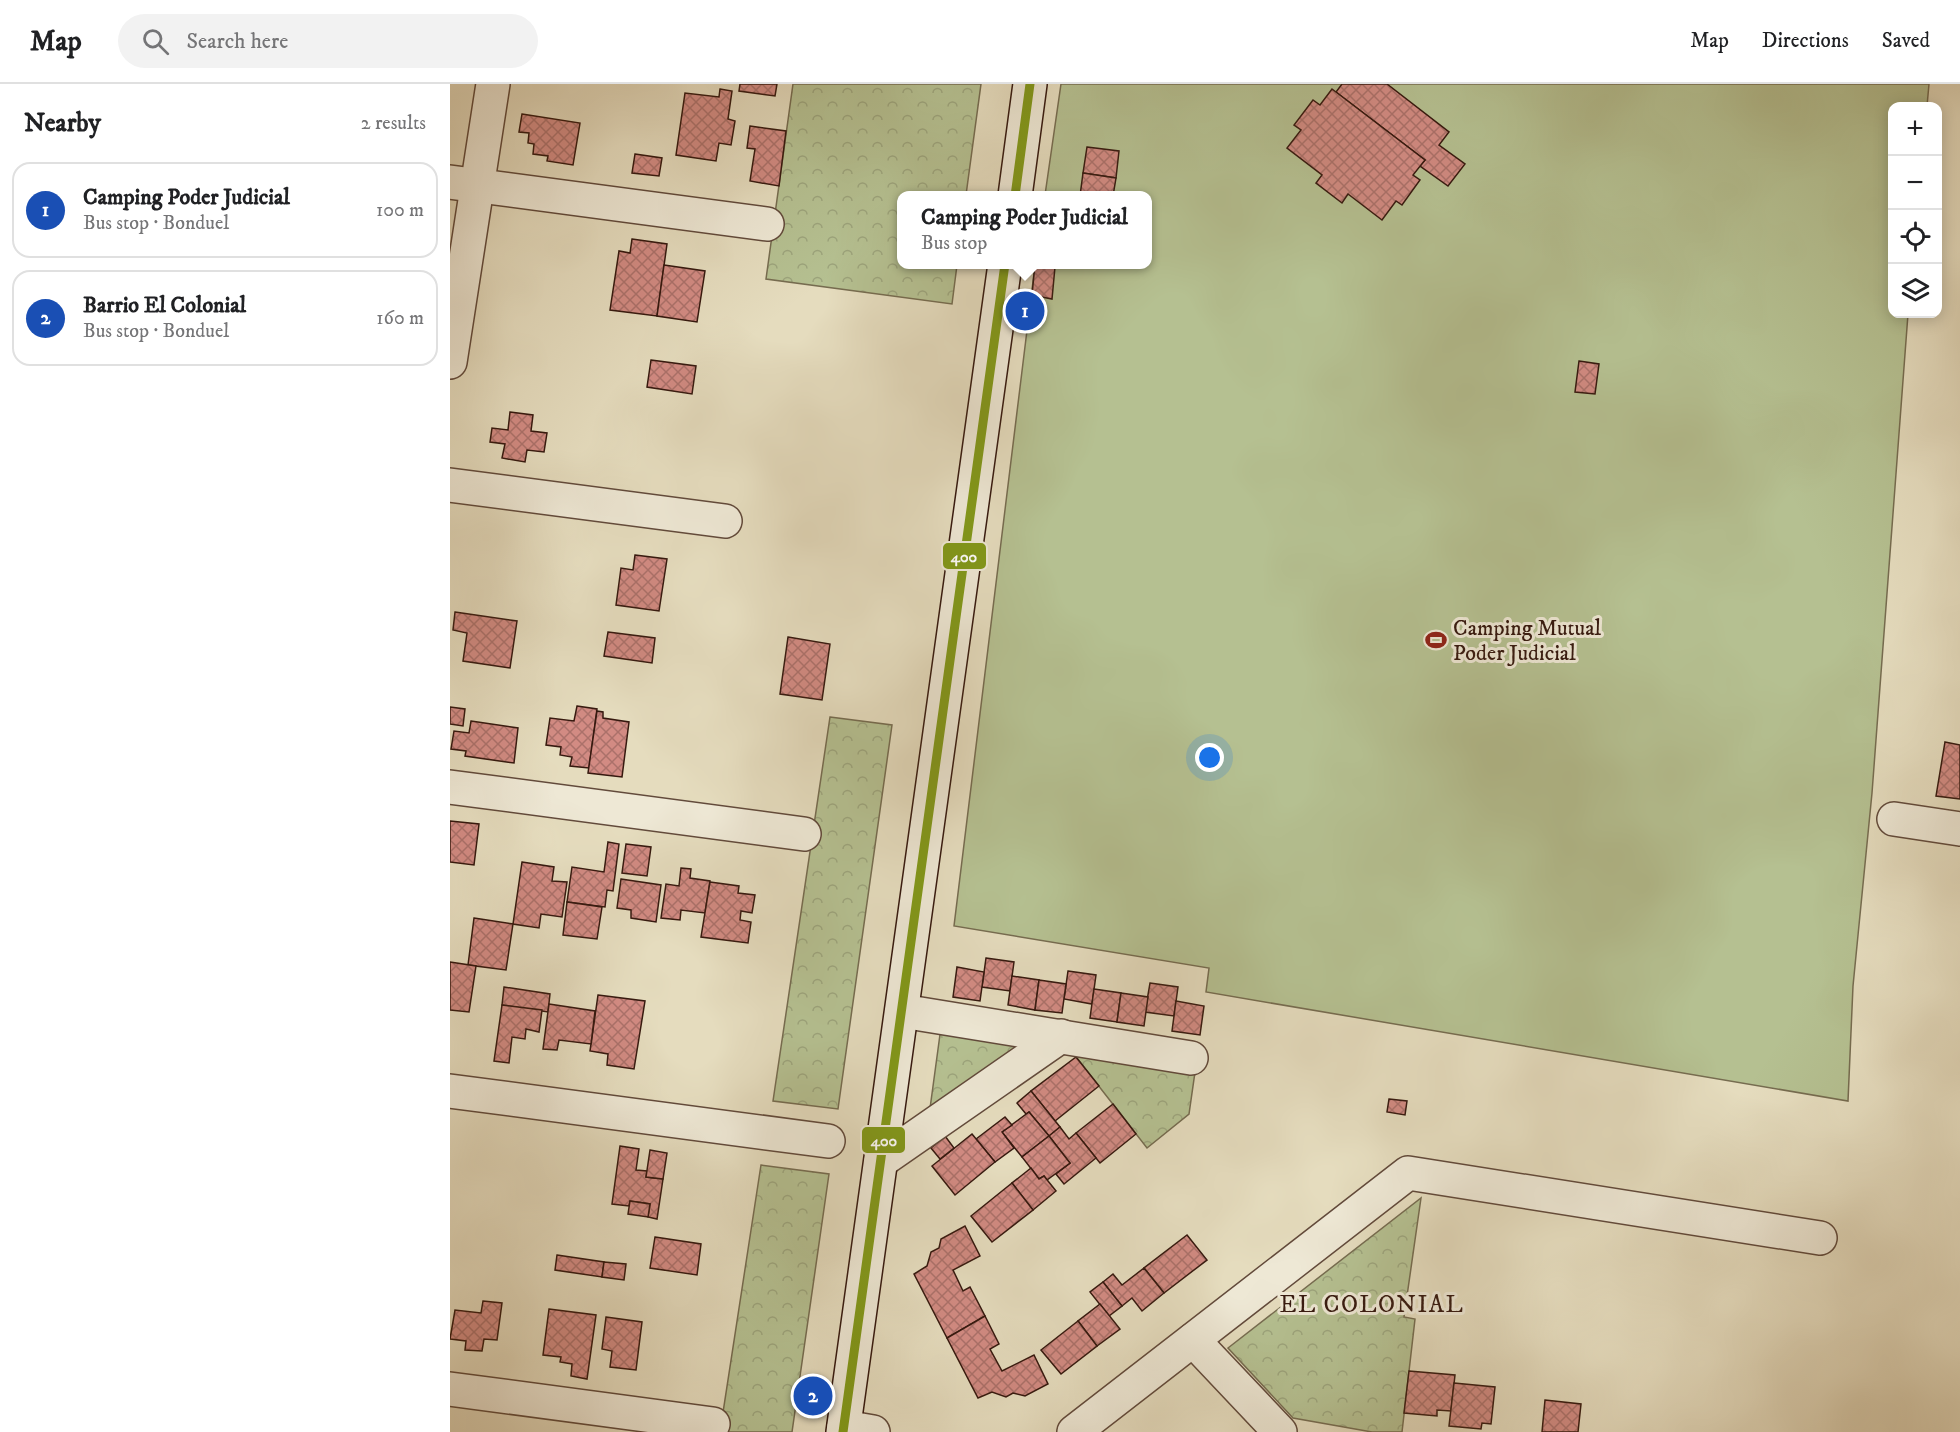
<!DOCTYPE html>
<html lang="en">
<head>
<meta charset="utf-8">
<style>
	body { margin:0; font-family:"IM FELL DW Pica",serif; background:#f2f2f2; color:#202124 }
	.controls { position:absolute; right:18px; top:18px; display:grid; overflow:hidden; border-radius:12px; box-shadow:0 3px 15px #0003 }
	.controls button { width:54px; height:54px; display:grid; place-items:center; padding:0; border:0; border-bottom:2px solid #e0e0e0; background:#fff; color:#202124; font:30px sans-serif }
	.you { position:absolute; left:760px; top:674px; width:21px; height:21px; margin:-15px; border:4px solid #fff; border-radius:50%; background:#1a73e8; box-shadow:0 0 0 9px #1a73e833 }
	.badge { display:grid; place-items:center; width:39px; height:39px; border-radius:50%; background:#b45309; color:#fff; font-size:20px; font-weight:700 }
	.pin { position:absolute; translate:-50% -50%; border:3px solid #fff; box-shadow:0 2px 6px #0006 }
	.popup { position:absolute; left:447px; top:107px; width:255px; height:78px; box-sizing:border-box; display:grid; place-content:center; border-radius:12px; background:#fff; filter:drop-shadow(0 2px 4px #0005); font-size:20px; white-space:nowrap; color:#757577 }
	.popup b { font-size:22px; color:#202124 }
	.popup::after { content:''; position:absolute; left:50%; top:100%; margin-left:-12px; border:12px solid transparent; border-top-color:#fff }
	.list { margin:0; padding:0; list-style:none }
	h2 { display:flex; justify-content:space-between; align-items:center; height:78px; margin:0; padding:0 24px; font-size:26px }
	h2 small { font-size:20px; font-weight:400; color:#757577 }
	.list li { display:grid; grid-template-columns:39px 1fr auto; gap:18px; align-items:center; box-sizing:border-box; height:96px; margin:0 12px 12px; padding:0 12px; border:2px solid #e0e0e0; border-radius:18px }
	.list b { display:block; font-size:22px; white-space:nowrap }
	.list p { margin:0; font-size:20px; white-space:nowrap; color:#757577 }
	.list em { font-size:20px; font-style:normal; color:#757577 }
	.icon { flex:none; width:33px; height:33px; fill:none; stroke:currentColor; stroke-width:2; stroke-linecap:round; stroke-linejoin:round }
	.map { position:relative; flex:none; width:1510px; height:1348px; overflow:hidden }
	header { display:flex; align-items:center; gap:36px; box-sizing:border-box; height:84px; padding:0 30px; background:#fff; border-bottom:2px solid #e0e0e0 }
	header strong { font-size:28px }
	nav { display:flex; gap:33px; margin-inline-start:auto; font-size:21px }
	.search { width:420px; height:54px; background:#f2f2f2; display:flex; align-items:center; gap:15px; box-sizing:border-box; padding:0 21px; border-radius:33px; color:#757577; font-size:22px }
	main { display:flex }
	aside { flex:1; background:#fff }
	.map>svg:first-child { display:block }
</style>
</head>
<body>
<header>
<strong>Map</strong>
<div class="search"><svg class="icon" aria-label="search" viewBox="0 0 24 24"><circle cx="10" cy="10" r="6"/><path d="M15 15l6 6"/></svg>Search here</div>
<nav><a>Map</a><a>Directions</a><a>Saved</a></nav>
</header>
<main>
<aside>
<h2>Nearby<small>2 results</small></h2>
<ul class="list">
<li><span class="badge" style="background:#1a4fb4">1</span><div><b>Camping Poder Judicial</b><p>Bus stop · Bonduel</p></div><em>100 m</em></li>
<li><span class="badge" style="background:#1a4fb4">2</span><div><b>Barrio El Colonial</b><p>Bus stop · Bonduel</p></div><em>160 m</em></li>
</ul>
</aside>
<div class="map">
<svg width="1510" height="1348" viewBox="0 0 1510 1348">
	<defs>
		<pattern id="park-crowns" width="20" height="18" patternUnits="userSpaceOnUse" patternTransform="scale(1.5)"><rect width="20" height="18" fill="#b5c091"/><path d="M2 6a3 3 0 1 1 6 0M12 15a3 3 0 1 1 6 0" fill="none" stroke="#9ca47c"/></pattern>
		<pattern id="building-cross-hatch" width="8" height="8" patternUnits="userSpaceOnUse" patternTransform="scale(1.5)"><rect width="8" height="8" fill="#d28b83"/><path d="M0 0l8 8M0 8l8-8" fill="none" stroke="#ab716a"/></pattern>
	</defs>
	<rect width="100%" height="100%" fill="#e5dcbe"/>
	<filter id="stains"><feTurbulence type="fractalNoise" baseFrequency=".00333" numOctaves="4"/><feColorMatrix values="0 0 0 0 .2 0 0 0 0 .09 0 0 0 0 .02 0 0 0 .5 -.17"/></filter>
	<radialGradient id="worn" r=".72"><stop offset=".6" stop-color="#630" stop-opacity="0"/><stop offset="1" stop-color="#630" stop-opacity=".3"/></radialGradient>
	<polygon fill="#b5c091" stroke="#766c50" stroke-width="1.5" points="611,0 1479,0 1477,22 1442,22 1442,230 1458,230 1422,709 1403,902 1398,1017 756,908 759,884 504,842 585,181 698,180 698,112 595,111"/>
	<g fill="url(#park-crowns)" stroke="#766c50" stroke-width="1.5">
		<polygon points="343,0 531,0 516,111 452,112 452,180 507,181 502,220 316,195"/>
		<polygon points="380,633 442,641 388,1025 323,1017"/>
		<polygon points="491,943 587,957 479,1032"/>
		<polygon points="616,960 746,981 739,1030 697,1064"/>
		<polygon points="311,1081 379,1090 342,1348 270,1348"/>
		<polygon points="971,1114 954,1233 965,1235 952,1348 922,1348 843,1334 778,1264"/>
	</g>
	<g fill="url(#building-cross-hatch)" stroke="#36190f" stroke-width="1.5">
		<polygon points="290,0 327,0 325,12 289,7"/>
		<polygon points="892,0 937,0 999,48 989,61 1015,80 998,102 970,82 975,76 886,8"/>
		<polygon points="270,5 282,7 278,35 285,37 281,61 269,59 266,77 226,71 235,9 269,13"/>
		<polygon points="882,5 975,76 963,91 970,96 952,121 946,117 932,136 898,110 892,119 866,99 872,91 837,64 851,46 844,41 863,16 870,21"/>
		<polygon points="72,30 130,39 123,81 97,77 98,72 83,70 84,60 78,59 79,49 69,48"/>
		<polygon points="300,42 336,47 329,102 300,97 305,65 297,64"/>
		<polygon points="637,63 669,67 666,94 633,89"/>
		<polygon points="185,70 212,74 209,92 182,89"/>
		<polygon points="633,89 666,94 663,112 630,112"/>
		<polygon points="182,155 217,160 207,232 160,226 169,167 180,169"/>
		<polygon points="585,180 605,183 602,215 582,211"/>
		<polygon points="214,181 255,187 247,238 207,232"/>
		<polygon points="201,276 246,282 242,310 197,303"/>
		<polygon points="1129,277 1149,280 1145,310 1125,308"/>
		<polygon points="60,328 83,331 81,347 97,349 94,368 77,366 75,378 52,374 55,360 40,358 42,344 58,346"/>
		<polygon points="185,471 217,475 209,527 166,521 171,484 183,486"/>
		<polygon points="5,528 67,537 60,584 13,577 17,549 3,546"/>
		<polygon points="158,548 205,554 202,579 154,572"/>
		<polygon points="338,553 380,560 372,616 330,610"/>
		<polygon points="127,622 147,625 139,684 120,682 122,673 110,671 111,663 96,661 100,634 124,637"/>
		<polygon points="0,623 15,625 13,642 0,640"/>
		<polygon points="147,627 153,628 153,634 179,638 172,693 138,689"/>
		<polygon points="21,637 68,644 64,679 15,672 16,667 1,665 4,647 19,649"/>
		<polygon points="1495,658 1510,661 1510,715 1486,712"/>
		<polygon points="0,737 29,740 24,781 0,778"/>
		<polygon points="158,758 169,760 163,807 157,806 155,823 117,818 122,783 154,788"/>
		<polygon points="176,760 201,763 197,792 172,789"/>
		<polygon points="72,778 104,783 102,797 117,798 112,833 91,830 89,844 63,840"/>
		<polygon points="231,784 241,785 240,794 260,797 255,829 231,826 230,836 211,834 216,800 229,802"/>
		<polygon points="171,795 211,801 206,838 181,834 181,826 167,824"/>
		<polygon points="260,798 289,802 288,809 305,811 302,829 291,827 290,836 301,838 298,859 251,853"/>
		<polygon points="117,818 152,823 147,855 113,851"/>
		<polygon points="24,834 63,840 56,886 18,881"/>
		<polygon points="536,874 564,878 560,907 532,903"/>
		<polygon points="0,878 26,882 19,928 0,926"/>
		<polygon points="507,883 534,888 530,917 503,913"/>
		<polygon points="618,887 646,891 642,920 614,915"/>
		<polygon points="562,892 589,896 585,926 558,921"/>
		<polygon points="589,896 616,900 612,929 585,926"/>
		<polygon points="700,899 728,903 724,932 695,928"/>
		<polygon points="54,903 100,910 98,928 52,921"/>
		<polygon points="644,905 671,909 667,938 640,934"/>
		<polygon points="671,909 698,913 694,942 667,938"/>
		<polygon points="148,911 195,917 184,985 157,981 158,970 140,967"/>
		<polygon points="726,917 754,922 750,951 722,947"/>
		<polygon points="99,920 145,927 141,960 109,956 107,966 93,965"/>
		<polygon points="52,921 92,926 89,948 76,945 75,955 62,953 59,979 44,977"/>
		<polygon points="626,973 649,1002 605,1037 581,1007"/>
		<polygon points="581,1007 610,1043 599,1052 579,1028 576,1030 567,1019"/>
		<polygon points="939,1015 957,1017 955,1031 937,1028"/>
		<polygon points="663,1020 686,1050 650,1079 626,1049"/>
		<polygon points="579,1028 599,1052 572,1073 552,1048"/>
		<polygon points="555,1033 562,1041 552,1048 564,1064 545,1078 526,1055"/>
		<polygon points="610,1043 619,1055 626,1049 646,1074 614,1100 606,1090 620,1079 599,1052"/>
		<polygon points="522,1050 545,1078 505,1111 482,1082"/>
		<polygon points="495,1052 504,1064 490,1075 481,1064"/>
		<polygon points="599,1052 620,1079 597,1096 594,1092 589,1095 572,1073"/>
		<polygon points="170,1062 189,1065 186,1086 197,1087 196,1093 213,1095 207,1135 198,1133 200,1120 180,1117 179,1122 162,1120"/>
		<polygon points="200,1066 217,1069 213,1095 196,1093"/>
		<polygon points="581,1084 589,1095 594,1092 606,1107 583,1126 562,1099"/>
		<polygon points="562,1099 583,1126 542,1158 521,1132"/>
		<polygon points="180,1117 200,1120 198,1133 178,1130"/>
		<polygon points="515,1142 530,1172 503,1186 513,1207 520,1203 535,1232 497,1254 464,1190 477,1182 481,1168 489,1164 491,1155"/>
		<polygon points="737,1151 757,1176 714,1209 694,1184"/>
		<polygon points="205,1153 251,1160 247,1191 200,1184"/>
		<polygon points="107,1171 154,1178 152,1193 105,1186"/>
		<polygon points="154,1178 176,1180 174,1196 152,1193"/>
		<polygon points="694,1184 714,1209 692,1227 682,1214 672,1222 653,1198 663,1190 672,1201"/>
		<polygon points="653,1198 672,1222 659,1232 640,1208"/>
		<polygon points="33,1217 52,1219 47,1256 34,1255 32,1267 15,1266 16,1257 0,1255 5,1226 31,1229"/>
		<polygon points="650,1220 670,1245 647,1262 628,1237"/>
		<polygon points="99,1225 146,1231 137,1295 121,1292 122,1280 110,1278 111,1273 93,1271"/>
		<polygon points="535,1232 549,1260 540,1265 552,1287 584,1271 598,1300 575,1312 563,1309 556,1313 542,1308 528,1314 497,1254"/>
		<polygon points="156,1233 192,1238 186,1286 160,1283 162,1267 152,1265"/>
		<polygon points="628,1237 647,1262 611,1290 591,1266"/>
		<polygon points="959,1287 1005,1291 1001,1327 987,1326 987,1332 954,1329"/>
		<polygon points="1004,1299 1045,1303 1041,1340 1032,1339 1031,1345 999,1342"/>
		<polygon points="1095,1316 1131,1320 1128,1348 1092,1348"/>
	</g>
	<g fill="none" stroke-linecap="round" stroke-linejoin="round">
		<defs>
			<g id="minor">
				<polyline points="0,98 317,140"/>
				<polyline points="0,278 43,0"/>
				<polyline points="0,401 275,437"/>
				<polyline points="0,703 354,750"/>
				<polyline points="1444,735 1510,745"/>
				<polyline points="452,927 741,974"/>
				<polyline points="0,1007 378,1057"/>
				<polyline points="431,1077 611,952"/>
				<polyline points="743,1256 830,1348"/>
				<polyline points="0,1305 263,1340"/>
				<polyline points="394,1343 423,1348"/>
				<polyline points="624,1348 958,1089 1370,1154"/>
			</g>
			<g id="secondary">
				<polyline points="565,112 580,0"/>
				<polyline points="393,1348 555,180"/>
			</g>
		</defs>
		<use href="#minor" stroke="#624a3b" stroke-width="36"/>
		<use href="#secondary" stroke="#36190f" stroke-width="36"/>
		<use href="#minor" stroke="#eee8d5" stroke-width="33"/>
		<use href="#secondary" stroke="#eee8d5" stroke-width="33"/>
		<defs>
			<g id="bus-1">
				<polyline points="565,112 580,0"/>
				<polyline points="393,1348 555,180"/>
			</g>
		</defs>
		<use href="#bus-1" stroke="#eee8d5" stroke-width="14"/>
		<use href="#bus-1" stroke="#829819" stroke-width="9"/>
	</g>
	<defs>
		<symbol id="stadium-bare" viewBox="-9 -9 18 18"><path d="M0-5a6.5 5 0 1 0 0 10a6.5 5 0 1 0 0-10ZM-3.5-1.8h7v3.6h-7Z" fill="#8f2418" stroke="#eee8d5" stroke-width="2.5" paint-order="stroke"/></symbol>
	</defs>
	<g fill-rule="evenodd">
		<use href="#stadium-bare" x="971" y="541" width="30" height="30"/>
	</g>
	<g text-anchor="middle" stroke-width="6" stroke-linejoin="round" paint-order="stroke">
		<g font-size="22" fill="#36190f" stroke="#eee8d5" text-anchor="start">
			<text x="1003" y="551">Camping Mutual<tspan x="1003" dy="25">Poder Judicial</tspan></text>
		</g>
		<g font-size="24" letter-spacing="1.5" fill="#36190f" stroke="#eee8d5">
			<text x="922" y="1228">EL COLONIAL</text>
		</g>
	</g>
	<g stroke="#eee8d5" stroke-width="2">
		<rect x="492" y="458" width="45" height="28" rx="6" fill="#829819"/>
		<rect x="411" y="1042" width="45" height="28" rx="6" fill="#829819"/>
	</g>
	<g font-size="16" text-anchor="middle" font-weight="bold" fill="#fff">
		<text x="514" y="478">400</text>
		<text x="434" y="1062">400</text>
	</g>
	<rect width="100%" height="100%" filter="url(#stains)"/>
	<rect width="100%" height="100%" fill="url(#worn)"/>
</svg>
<div class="controls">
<button>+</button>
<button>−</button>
<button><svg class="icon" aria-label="locate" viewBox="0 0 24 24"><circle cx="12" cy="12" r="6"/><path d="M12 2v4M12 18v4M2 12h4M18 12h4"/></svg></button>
<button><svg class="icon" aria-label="layers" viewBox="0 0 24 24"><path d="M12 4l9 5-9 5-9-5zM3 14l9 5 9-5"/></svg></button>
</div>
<div class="you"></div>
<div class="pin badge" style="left:575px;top:227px;background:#1a4fb4">1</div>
<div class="popup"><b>Camping Poder Judicial</b>Bus stop</div>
<div class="pin badge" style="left:363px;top:1312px;background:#1a4fb4">2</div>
</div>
</main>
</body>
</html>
